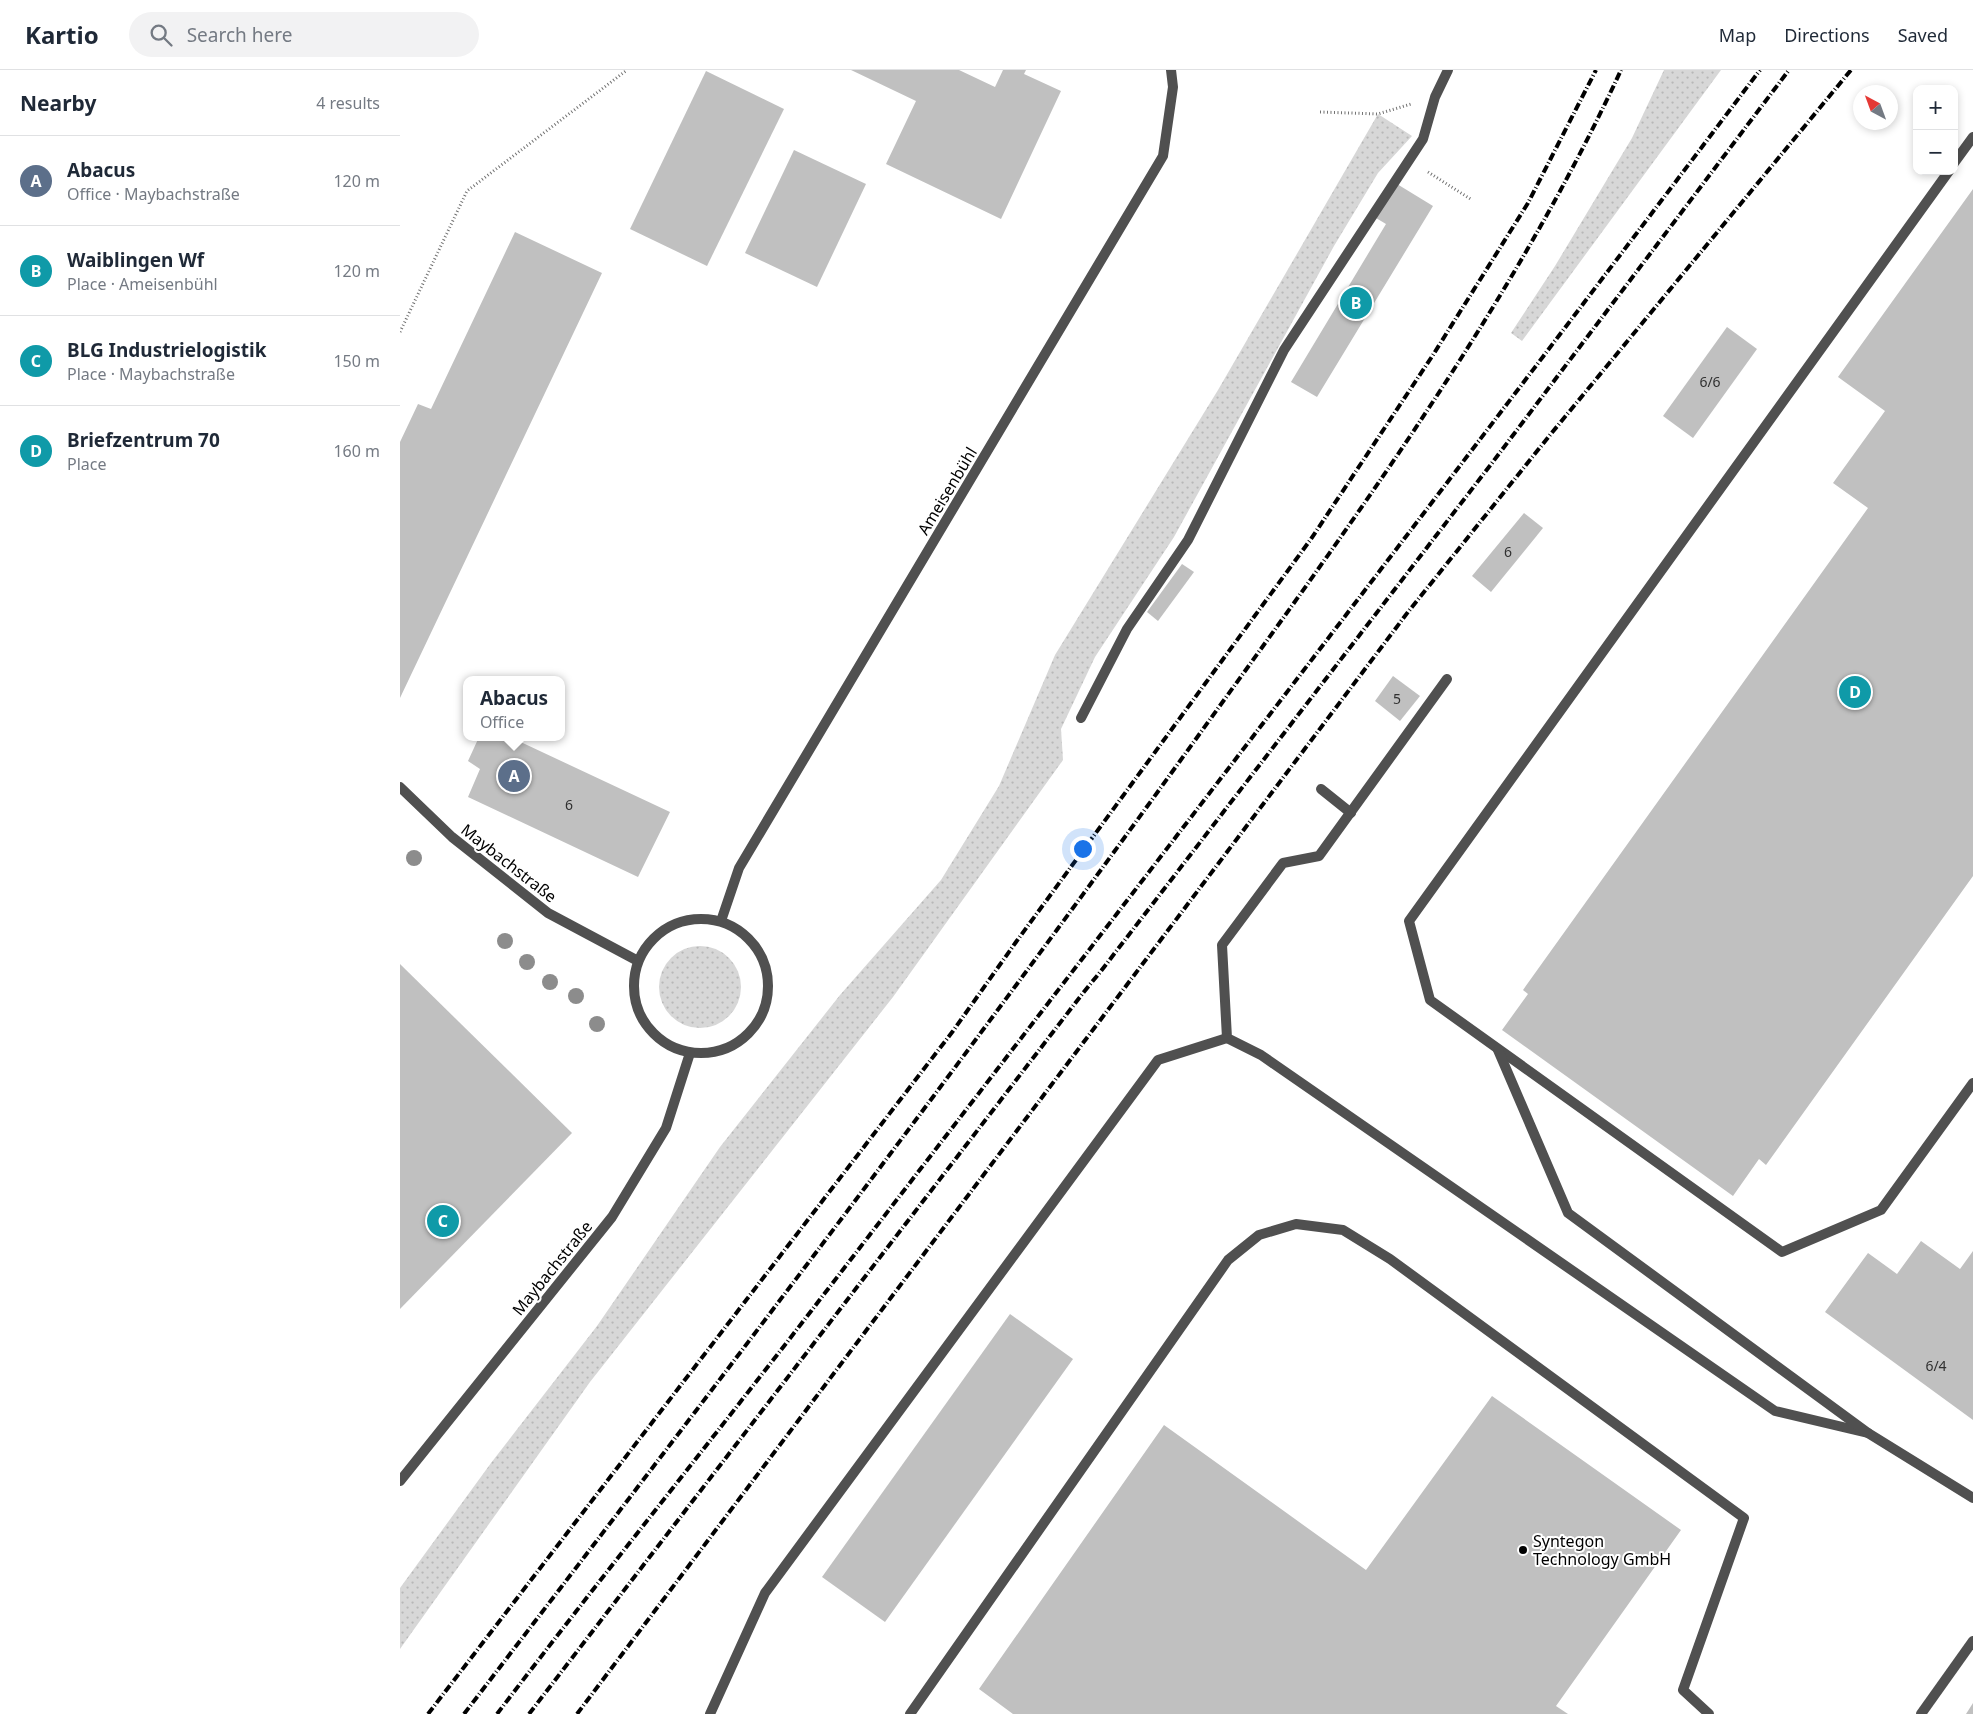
<!DOCTYPE html>
<html lang="en">
<head>
<meta charset="utf-8">
<style>
	body { margin:0; font-family:"Noto Sans",sans-serif; background:#f2f2f3; color:#1f2937 }
	.controls { position:absolute; right:15px; top:15px; display:grid; overflow:hidden; border-radius:10px; box-shadow:0 2px 8px #0003 }
	.controls button { width:45px; height:45px; display:grid; place-items:center; padding:0; border:0; border-bottom:1px solid #e0e1e3; background:#fff; color:#1f2937; font:25px sans-serif }
	.compass { position:absolute; left:1453px; top:15px; width:45px; height:45px; border-radius:50%; background:#fff; box-shadow:0 2px 8px #0003; rotate:319deg }
	.you { position:absolute; left:682px; top:778px; width:18px; height:18px; margin:-12px; border:4px solid #fff; border-radius:50%; background:#1a73e8; box-shadow:0 0 0 8px #1a73e833 }
	.badge { display:grid; place-items:center; width:32px; height:32px; border-radius:50%; background:#0f766e; color:#fff; font-size:16px; font-weight:700 }
	.pin { position:absolute; translate:-50% -50%; border:2px solid #fff; box-shadow:0 1px 5px #0006 }
	.popup { position:absolute; left:63px; top:606px; width:102px; height:65px; box-sizing:border-box; display:grid; place-content:center; border-radius:10px; background:#fff; filter:drop-shadow(0 1px 4px #0005); font-size:16px; white-space:nowrap; color:#747a83 }
	.popup b { font-size:19px; color:#1f2937 }
	.popup::after { content:''; position:absolute; left:50%; top:100%; margin-left:-10px; border:10px solid transparent; border-top-color:#fff }
	.list { margin:0; padding:0; list-style:none }
	h2 { display:flex; justify-content:space-between; align-items:center; height:65px; margin:0; padding:0 20px; font-size:21px }
	h2 small { font-size:16px; font-weight:400; color:#747a83 }
	.list li { display:grid; grid-template-columns:32px 1fr auto; gap:15px; align-items:center; box-sizing:border-box; height:90px; padding:0 20px; border-top:1px solid #e0e1e3 }
	.list b { display:block; font-size:19px; white-space:nowrap }
	.list p { margin:0; font-size:16px; white-space:nowrap; color:#747a83 }
	.list em { font-size:16px; font-style:normal; color:#747a83 }
	.icon { flex:none; width:28px; height:28px; fill:none; stroke:currentColor; stroke-width:2; stroke-linecap:round; stroke-linejoin:round }
	.map { position:relative; flex:none; width:1573px; height:1644px; overflow:hidden }
	header { display:flex; align-items:center; gap:30px; box-sizing:border-box; height:70px; padding:0 25px; background:#fff; border-bottom:1px solid #e0e1e3 }
	header strong { font-size:24px }
	nav { display:flex; gap:28px; margin-inline-start:auto; font-size:18px }
	.search { width:350px; height:45px; background:#f2f2f3; display:flex; align-items:center; gap:12px; box-sizing:border-box; padding:0 18px; border-radius:28px; color:#747a83; font-size:19px }
	main { display:flex }
	aside { flex:1; background:#fff }
	.map>svg:first-child { display:block }
</style>
</head>
<body>
<header>
<strong>Kartio</strong>
<div class="search"><svg class="icon" aria-label="search" viewBox="0 0 24 24"><circle cx="10" cy="10" r="6"/><path d="M15 15l6 6"/></svg>Search here</div>
<nav><a>Map</a><a>Directions</a><a>Saved</a></nav>
</header>
<main>
<aside>
<h2>Nearby<small>4 results</small></h2>
<ul class="list">
<li><span class="badge" style="background:#5c6f8a">A</span><div><b>Abacus</b><p>Office · Maybachstraße</p></div><em>120 m</em></li>
<li><span class="badge" style="background:#0f9aa8">B</span><div><b>Waiblingen Wf</b><p>Place · Ameisenbühl</p></div><em>120 m</em></li>
<li><span class="badge" style="background:#0f9aa8">C</span><div><b>BLG Industrielogistik</b><p>Place · Maybachstraße</p></div><em>150 m</em></li>
<li><span class="badge" style="background:#0f9aa8">D</span><div><b>Briefzentrum 70</b><p>Place</p></div><em>160 m</em></li>
</ul>
</aside>
<div class="map">
<svg width="1573" height="1644" viewBox="0 0 1573 1644">
	<defs>
		<pattern id="grass-dots" width="8" height="8" patternUnits="userSpaceOnUse" patternTransform="scale(1.25)"><rect width="8" height="8" fill="#d7d7d7"/><path d="M2 2h.1M6 6h.1" fill="none" stroke="#b7b7b7" stroke-width="1.8" stroke-linecap="round"/></pattern>
	</defs>
	<rect width="100%" height="100%" fill="#fff"/>
	<g fill="url(#grass-dots)">
		<polygon points="1264,0 1321,0 1122,271 1111,263 1155,196 1232,68"/>
		<polygon points="978,44 1012,66 978,103 934,176 774,467 695,587 661,659 663,690 493,927 190,1312 0,1579 0,1518 91,1393 197,1256 320,1077 440,925 541,810 599,716 655,585 818,320"/>
		<circle cx="300" cy="917" r="41"/>
	</g>
	<g fill="#c0c0c0">
		<polygon points="451,0 559,0 595,17 603,0 626,0 624,4 661,21 601,149 486,94 516,31"/>
		<polygon points="306,1 384,39 307,196 230,159"/>
		<polygon points="394,80 466,114 417,217 345,183"/>
		<polygon points="997,114 1033,136 917,327 891,312 986,154 976,148"/>
		<polygon points="1573,119 1573,806 1366,1095 1359,1089 1333,1126 1102,960 1128,924 1123,920 1468,438 1433,413 1485,341 1438,307"/>
		<polygon points="115,162 202,203 0,628 0,372 18,334 31,339"/>
		<polygon points="1327,257 1357,279 1293,368 1263,346"/>
		<polygon points="1124,443 1143,458 1091,522 1072,506"/>
		<polygon points="782,494 794,502 758,551 747,542"/>
		<polygon points="993,606 1020,626 1000,651 975,631"/>
		<polygon points="79,667 110,667 270,742 238,807 68,727 80,699 68,691"/>
		<polygon points="0,894 172,1063 0,1239"/>
		<polygon points="1521,1171 1560,1199 1573,1181 1573,1350 1425,1242 1468,1183 1497,1204"/>
		<polygon points="610,1244 673,1289 485,1552 422,1507"/>
		<polygon points="1092,1326 1281,1460 1156,1636 1168,1644 613,1644 579,1619 764,1355 966,1500"/>
		<polygon points="1573,1633 1573,1644 1566,1644"/>
	</g>
	<g fill="none" stroke-linecap="round" stroke-linejoin="round">
		<g stroke="#727272" stroke-width="3" stroke-dasharray="1 2.5" stroke-linecap="butt">
			<polyline points="920,42 978,44 1011,34"/>
			<polyline points="1028,102 1072,130"/>
			<polyline points="0,262 67,121 227,0"/>
		</g>
		<g stroke="#505050" stroke-width="10">
			<polyline points="1554,93 1573,67"/>
			<polyline points="1549,101 1009,851 1030,930 1382,1182 1481,1140 1573,1013"/>
			<polyline points="1047,609 919,786 883,793 822,875 827,968 861,985 1375,1341 1468,1363"/>
			<polyline points="681,648 727,559 788,470 884,280 1023,69 1035,27 1048,0"/>
			<polyline points="921,719 951,743"/>
			<polyline points="1098,980 1168,1143 1468,1363 1573,1428"/>
			<polyline points="310,1644 365,1523 758,990 827,968"/>
			<polyline points="510,1644 828,1190 859,1165 896,1154 943,1160 990,1189 1344,1448 1283,1620 1309,1644"/>
			<polyline points="1521,1644 1573,1571"/>
		</g>
		<g stroke="#505050" stroke-width="10">
			<polyline points="0,717 52,767 148,843 238,891"/>
			<circle cx="301" cy="916" r="67"/>
			<polyline points="321,851 339,798 763,86 773,17 771,0"/>
			<polyline points="0,1411 212,1147 266,1058 290,983"/>
		</g>
		<g stroke="#000" stroke-width="4" stroke-dasharray="8 2.5 1 2.5" stroke-linecap="butt">
			<polyline points="28,1644 553,961 616,872 911,469 1033,285 1128,133 1196,0"/>
			<path d="M64,1644C310,1323 556,1002 793,673C948,458 1109,242 1221,0"/>
			<path d="M97,1644C196,1514 298,1387 398,1258C720,840 1042,422 1360,0"/>
			<polyline points="129,1644 683,923 701,901 1092,393 1389,0"/>
			<polyline points="177,1644 1008,542 1150,365 1451,0"/>
		</g>
	</g>
	<g fill="#8c8c8c">
		<circle cx="14" cy="788" r="8"/>
		<circle cx="105" cy="871" r="8"/>
		<circle cx="127" cy="892" r="8"/>
		<circle cx="150" cy="912" r="8"/>
		<circle cx="176" cy="926" r="8"/>
		<circle cx="197" cy="954" r="8"/>
	</g>
	<circle fill="#000" stroke="#fff" stroke-width="2" cx="1123" cy="1480" r="5"/>
	<g text-anchor="middle" stroke-width="4" stroke-linejoin="round" paint-order="stroke">
		<g font-size="14" fill="#303030">
			<text x="1310" y="317">6/6</text>
			<text x="1108" y="487">6</text>
			<text x="997" y="634">5</text>
			<text x="169" y="740">6</text>
			<text x="1536" y="1301">6/4</text>
		</g>
		<g font-size="16" fill="#000" stroke="#fff">
			<text transform="translate(547 421) rotate(-59)" y="6">Ameisenbühl</text>
			<text transform="translate(109 793) rotate(38)" y="6">Maybachstraße</text>
			<text transform="translate(152 1198) rotate(-51)" y="6">Maybachstraße</text>
		</g>
		<g font-size="16" fill="#000" stroke="#fff" text-anchor="start">
			<text x="1133" y="1477">Syntegon<tspan x="1133" dy="18">Technology GmbH</tspan></text>
		</g>
	</g>
</svg>
<div class="controls">
<button>+</button>
<button>−</button>
</div>
<svg class="compass" viewBox="-18 -18 36 36"><path d="M0-13l5 13h-10z" fill="#e53935"/><path d="M0 13l5-13h-10z" fill="#747a83"/></svg>
<div class="you"></div>
<div class="pin badge" style="left:114px;top:706px;background:#5c6f8a">A</div>
<div class="popup"><b>Abacus</b>Office</div>
<div class="pin badge" style="left:956px;top:233px;background:#0f9aa8">B</div>
<div class="pin badge" style="left:43px;top:1151px;background:#0f9aa8">C</div>
<div class="pin badge" style="left:1455px;top:622px;background:#0f9aa8">D</div>
</div>
</main>
</body>
</html>
